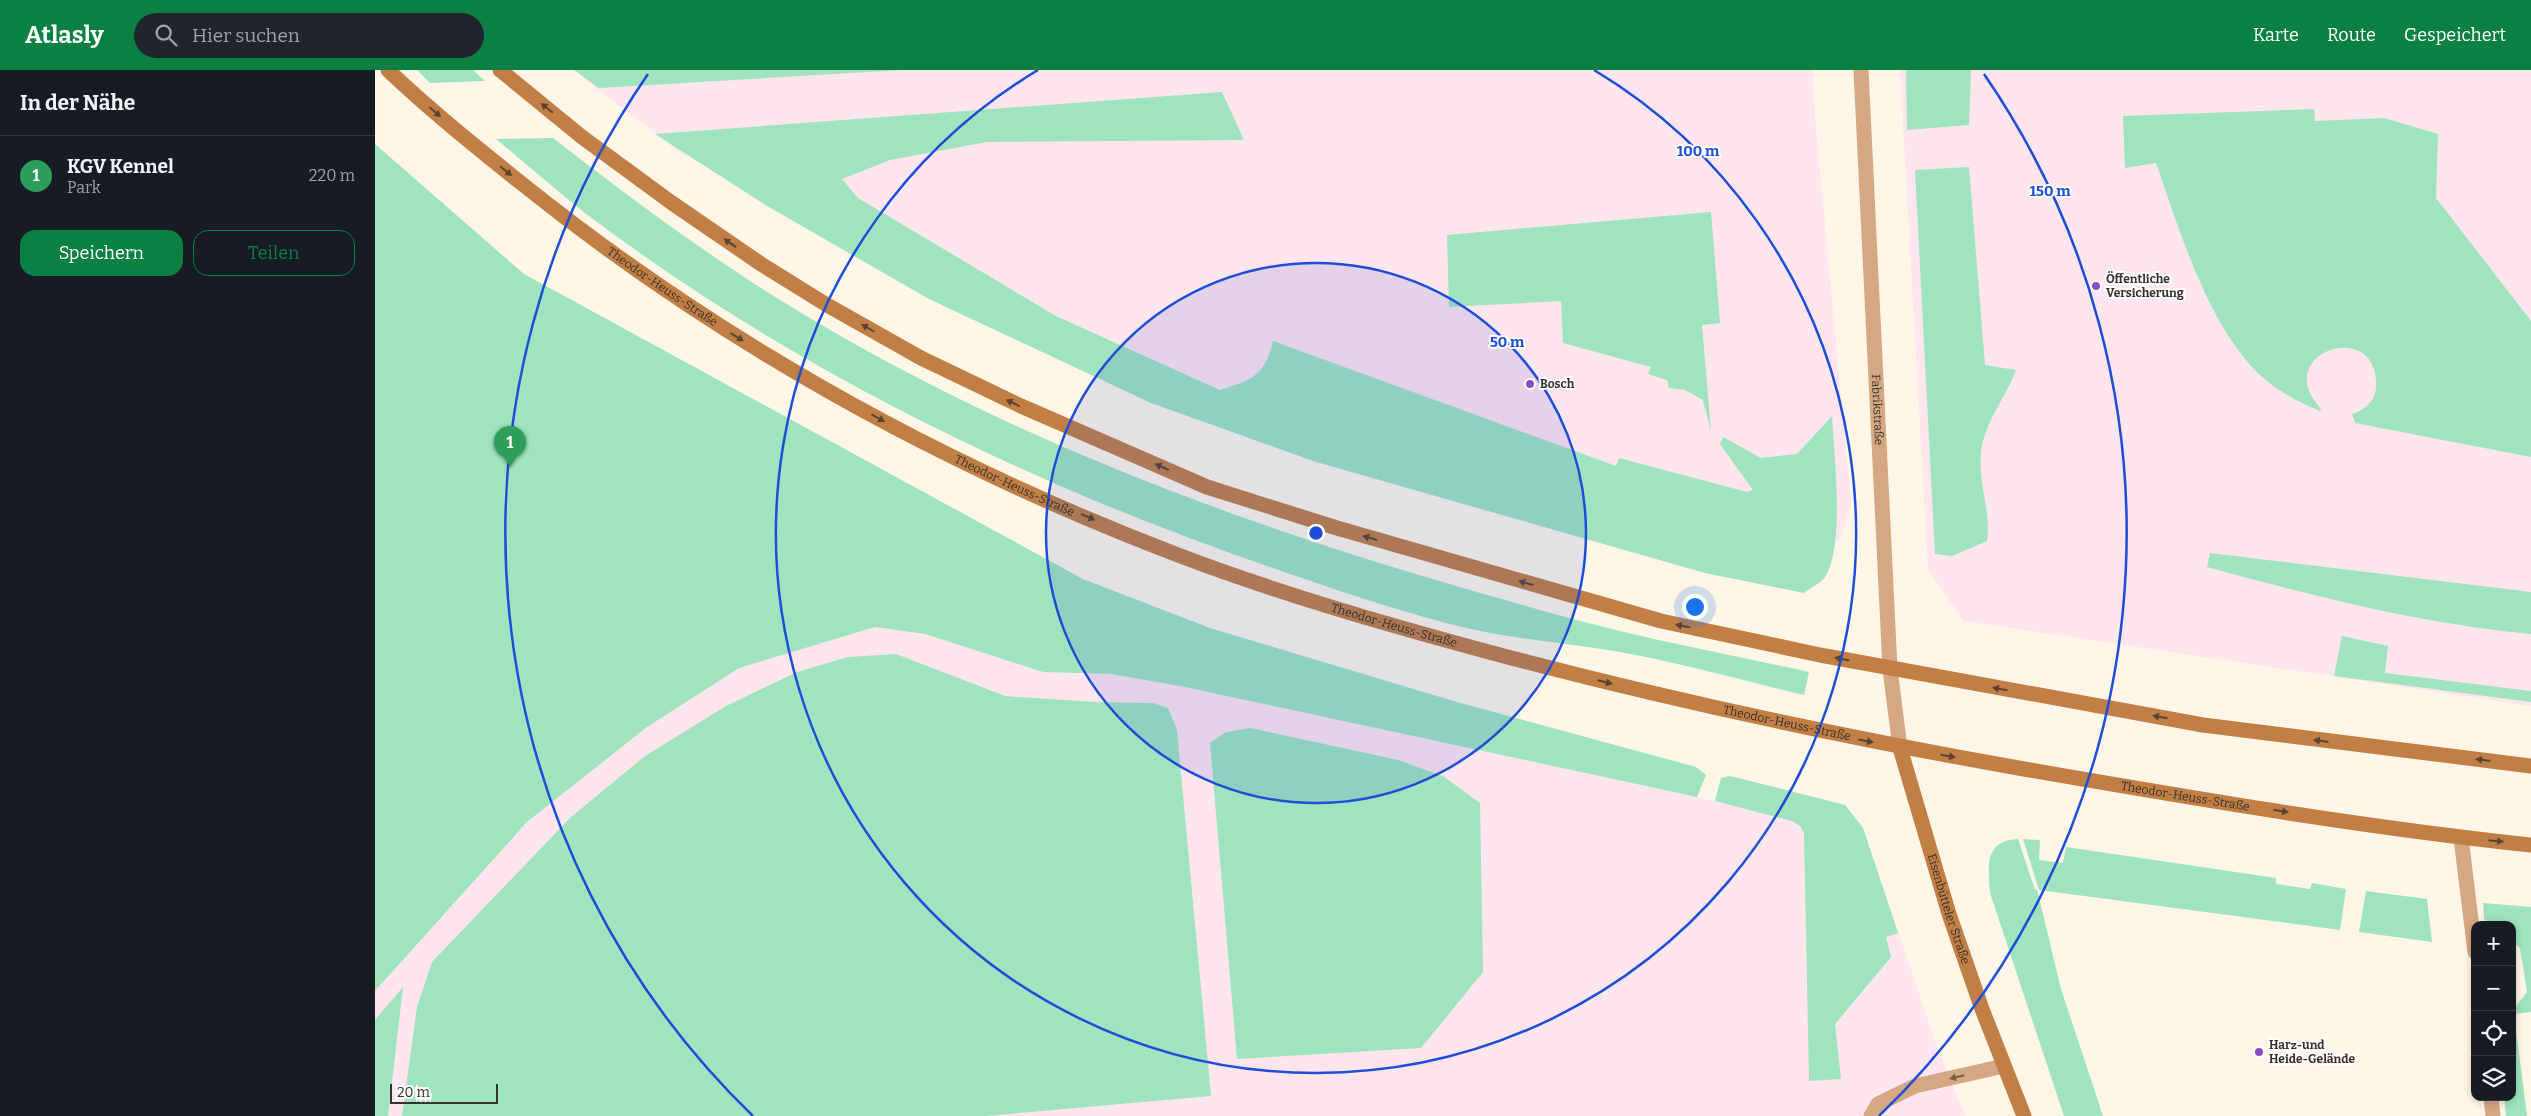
<!DOCTYPE html>
<html lang="de">
<head>
<meta charset="utf-8">
<style>
	body { margin:0; font-family:Bitter,serif; background:#20242c; color:#f1f3f6 }
	.controls { position:absolute; right:15px; bottom:15px; display:grid; overflow:hidden; border-radius:10px; box-shadow:0 2px 8px #0003 }
	.controls button { width:45px; height:45px; display:grid; place-items:center; padding:0; border:0; border-bottom:1px solid #363941; background:#171b24; color:#f1f3f6; font:25px sans-serif }
	.scale { position:absolute; left:15px; bottom:12px; width:108px; box-sizing:border-box; padding-left:5px; border:2px solid #36312b; border-top:0; font-size:14px; line-height:18px; white-space:nowrap; color:#36312b; -webkit-text-stroke:4px #fff; paint-order:stroke }
	.you { position:absolute; left:1319px; top:536px; width:18px; height:18px; margin:-12px; border:4px solid #fff; border-radius:50%; background:#1a73e8; box-shadow:0 0 0 8px #1a73e833 }
	.badge { display:grid; place-items:center; width:32px; height:32px; border-radius:50%; background:#0b8043; color:#fff; font-size:16px; font-weight:700 }
	.pin { position:absolute; translate:-50% -41px; filter:drop-shadow(0 1px 2px #0008) }
	.pin::after { content:''; position:absolute; top:26px; width:18px; height:15px; background:inherit; clip-path:polygon(0 0,100% 0,50% 100%) }
	.list { margin:0; padding:0; list-style:none }
	h2 { display:flex; justify-content:space-between; align-items:center; height:65px; margin:0; padding:0 20px; font-size:21px }
	h2 small { font-size:16px; font-weight:400; color:#9ea1a6 }
	.list li { display:grid; grid-template-columns:32px 1fr auto; gap:15px; align-items:center; box-sizing:border-box; height:80px; padding:0 20px; border-top:1px solid #363941 }
	.list b { display:block; font-size:19px; white-space:nowrap }
	.list p { margin:0; font-size:16px; white-space:nowrap; color:#9ea1a6 }
	.list em { font-size:16px; font-style:normal; color:#9ea1a6 }
	.actions { display:flex; gap:10px; padding:15px 20px }
	.actions a { flex:1; padding:11px 0; border:1px solid #0b8043; border-radius:15px; text-align:center; font-size:18px; color:#0b8043 }
	.actions .main { background:#0b8043; color:#fff }
	.icon { flex:none; width:28px; height:28px; fill:none; stroke:currentColor; stroke-width:2; stroke-linecap:round; stroke-linejoin:round }
	.map { position:relative; flex:none; width:2156px; height:1046px; overflow:hidden }
	header { display:flex; align-items:center; gap:30px; box-sizing:border-box; height:70px; padding:0 25px; background:#0b8043; color:#fff }
	header strong { font-size:24px }
	nav { display:flex; gap:28px; margin-inline-start:auto; font-size:18px }
	.search { width:350px; height:45px; background:#20242c; display:flex; align-items:center; gap:12px; box-sizing:border-box; padding:0 18px; border-radius:28px; color:#9ea1a6; font-size:19px }
	main { display:flex }
	aside { flex:1; background:#171b24 }
	.map>svg:first-child { display:block }
</style>
</head>
<body>
<header>
<strong>Atlasly</strong>
<div class="search"><svg class="icon" aria-label="search" viewBox="0 0 24 24"><circle cx="10" cy="10" r="6"/><path d="M15 15l6 6"/></svg>Hier suchen</div>
<nav><a>Karte</a><a>Route</a><a>Gespeichert</a></nav>
</header>
<main>
<aside>
<h2>In der Nähe<small></small></h2>
<ul class="list">
<li><span class="badge" style="background:#2e9e5b">1</span><div><b>KGV Kennel</b><p>Park</p></div><em>220 m</em></li>
</ul>
<div class="actions"><a class="main">Speichern</a><a>Teilen</a></div>
</aside>
<div class="map">
<svg width="2156" height="1046" viewBox="0 0 2156 1046">
	<rect width="100%" height="100%" fill="#fff6e7"/>
	<g fill="#ffe5ed">
		<polygon points="212,0 1438,0 1440,47 1476,434 1466,468 1432,485 877,309 845,320 681,246 483,128 466,109 309,85 208,8"/>
		<polygon points="1525,0 2156,0 2156,636 1589,551 1553,500"/>
		<polygon points="500,557 550,564 668,602 736,604 810,617 1340,731 1346,708 1355,706 1470,735 1488,758 1561,974 1590,1046 0,1046 0,921 152,752 272,657 363,598"/>
	</g>
	<g fill="#9fe4be">
		<polygon points="42,0 98,0 110,11 55,13"/>
		<polygon points="199,0 528,0 224,18"/>
		<polygon points="1531,0 1596,0 1594,55 1532,60"/>
		<path d="M847,22L869,70L612,72L515,90L467,109L483,128L681,246L845,320C877,310 890,306 898,271L1241,396L1244,388L1372,422L1378,420L1345,374L1348,367L1386,388L1422,384L1457,346C1459,384 1470,477 1450,507C1446,513 1435,518 1429,523L1330,503L938,391L776,333L554,229L392,136L280,64Z"/>
		<path d="M1939,39L1940,51L2009,48L2063,64L2061,128L2156,251V387L1980,353L1977,344C1989,341 2001,330 2001,317C2005,246 1893,282 1946,339L1945,341C1926,333 1908,324 1892,311C1835,264 1805,161 1781,93L1750,98L1748,46Z"/>
		<path d="M178,68C249,123 321,177 397,225C600,352 823,439 1051,507C1115,526 1180,545 1245,561C1307,576 1371,588 1434,602L1429,625C1366,610 1303,592 1239,581C1184,572 1128,568 1075,554C1012,538 950,516 889,495C649,412 412,296 210,143C180,119 151,94 121,69Z"/>
		<polygon points="0,74 149,204 708,509 835,558 1082,632 1321,697 1331,705 1322,727 810,617 736,604 668,602 550,564 500,557 364,598 272,657 152,752 0,921"/>
		<path d="M1594,97L1610,295L1641,300C1630,329 1610,351 1606,382C1603,413 1616,441 1612,471L1577,486L1560,484L1540,100Z"/>
		<polygon points="1336,142 1345,253 1327,255 1336,361 1328,330 1310,320 1294,318 1292,310 1273,304 1276,297 1188,273 1186,231 1074,237 1072,165"/>
		<path d="M1835,483L2156,522V564C2046,554 1938,526 1832,497Z"/>
		<polygon points="1967,566 2013,576 2010,603 2156,621 2156,632 1959,606"/>
		<polygon points="521,584 630,626 719,632 778,633 793,638 802,660 836,1026 611,1046 27,1046 42,937 57,892 195,748 270,686 351,636 422,602 473,587"/>
		<polygon points="876,658 1023,690 1068,706 1105,733 1108,902 1046,978 862,989 835,673 851,662"/>
		<polygon points="1355,706 1470,735 1488,758 1523,863 1511,867 1516,887 1460,954 1466,1009 1434,1011 1429,763 1425,756 1417,751 1340,731 1346,708"/>
		<path d="M1643,769L1660,820L1662,819L1686,919L1728,1046H1689L1615,823C1613,796 1609,771 1643,769Z"/>
		<polygon points="1648,769 1665,770 1664,790 1688,793 1691,777 1901,808 1901,814 1935,819 1937,813 1971,819 1965,860 1664,820"/>
		<polygon points="1991,821 2052,829 2057,872 1984,862"/>
		<polygon points="2108,833 2156,837 2156,942 2139,944 2152,1046 2131,1046 2129,1027 2137,1027 2137,941 2152,922 2145,878 2137,872 2137,855 2116,855 2109,849"/>
		<polygon points="28,917 13,1046 0,1046 0,950"/>
	</g>
	<g fill="none" stroke-linecap="round" stroke-linejoin="round">
		<g stroke="#d5a783" stroke-width="15">
			<polyline points="2086,768 2100,882"/>
			<polyline points="2116,1027 2118,1046"/>
			<polyline points="1496,1046 1503,1034 1540,1016 1629,996"/>
		</g>
		<path stroke="#d5a783" stroke-width="15" id="s1" d="M1486,0L1515,599L1525,678"/>
		<g stroke="#c17f45" stroke-width="15">
			<path id="s2" d="M13,0C55,40 101,77 146,113C343,271 567,395 803,485C908,525 1017,556 1125,585C1299,631 1472,668 1649,699C1817,728 1986,757 2156,775"/>
			<polyline points="125,0 207,67 297,133 386,194 452,235 546,288 646,336 832,417 962,458 1286,551 1445,585 1828,655 2156,696"/>
			<path id="s3" d="M1525,678L1574,844L1607,939L1649,1046"/>
		</g>
	</g>
	<defs><path id="oneway-solid" d="M-6-.8H1V-3.2L6.5 0L1 3.2V.8H-6Z" transform="scale(1.25)"/></defs>
	<g fill="#594432">
		<use href="#oneway-solid" transform="translate(172 38) rotate(-141)"/>
		<use href="#oneway-solid" transform="translate(60 42) rotate(41)"/>
		<use href="#oneway-solid" transform="translate(131 101) rotate(39)"/>
		<use href="#oneway-solid" transform="translate(355 173) rotate(-146)"/>
		<use href="#oneway-solid" transform="translate(493 258) rotate(-150)"/>
		<use href="#oneway-solid" transform="translate(362 267) rotate(31)"/>
		<use href="#oneway-solid" transform="translate(638 333) rotate(-154)"/>
		<use href="#oneway-solid" transform="translate(503 348) rotate(29)"/>
		<use href="#oneway-solid" transform="translate(787 397) rotate(-157)"/>
		<use href="#oneway-solid" transform="translate(713 447) rotate(23)"/>
		<use href="#oneway-solid" transform="translate(995 468) rotate(-164)"/>
		<use href="#oneway-solid" transform="translate(1151 513) rotate(-164)"/>
		<use href="#oneway-solid" transform="translate(1308 556) rotate(-168)"/>
		<use href="#oneway-solid" transform="translate(1467 589) rotate(-169)"/>
		<use href="#oneway-solid" transform="translate(1230 612) rotate(14)"/>
		<use href="#oneway-solid" transform="translate(1625 619) rotate(-170)"/>
		<use href="#oneway-solid" transform="translate(1785 647) rotate(-170)"/>
		<use href="#oneway-solid" transform="translate(1491 671) rotate(11)"/>
		<use href="#oneway-solid" transform="translate(1946 671) rotate(-172)"/>
		<use href="#oneway-solid" transform="translate(1573 686) rotate(10)"/>
		<use href="#oneway-solid" transform="translate(2108 690) rotate(-173)"/>
		<use href="#oneway-solid" transform="translate(1906 741) rotate(9)"/>
		<use href="#oneway-solid" transform="translate(2121 771) rotate(6)"/>
	</g>
	<use fill="#76604e" href="#oneway-solid" transform="translate(1582 1007) rotate(167)"/>
	<circle cx="941" cy="463" r="270" fill="#1d4ed8" fill-opacity=".12"/>
	<g fill="none" stroke="#1d4ed8" stroke-width="2.5">
		<circle cx="941" cy="463" r="270"/>
		<path d="M1219 0A540 540 0 1 1 663 0"/>
		<path d="M378 1046A810 810 0 0 1 273 4M1609 4A810 810 0 0 1 1504 1046"/>
	</g>
	<g fill="#874ec6" stroke="#fff" stroke-width="2">
		<circle cx="1721" cy="216" r="5"/>
		<circle cx="1155" cy="314" r="5"/>
		<circle cx="1884" cy="982" r="5"/>
	</g>
	<g text-anchor="middle" stroke-width="4" stroke-linejoin="round" paint-order="stroke">
		<g font-size="12" font-weight="bold" fill="#36312b" stroke="#fff" text-anchor="start">
			<text x="1731" y="213">Öffentliche<tspan x="1731" dy="14">Versicherung</tspan></text>
			<text x="1165" y="318">Bosch</text>
			<text x="1894" y="979">Harz-und<tspan x="1894" dy="14">Heide-Gelände</tspan></text>
		</g>
		<g font-size="12" fill="#36312b" stroke="#fff">
			<text dy="4" stroke="none"><textPath href="#s2" startOffset="350">Theodor-Heuss-Straße</textPath></text>
			<text dy="4" stroke="none"><textPath href="#s1" startOffset="340">Fabrikstraße</textPath></text>
			<text dy="4" stroke="none"><textPath href="#s2" startOffset="755">Theodor-Heuss-Straße</textPath></text>
			<text dy="4" stroke="none"><textPath href="#s2" startOffset="1160">Theodor-Heuss-Straße</textPath></text>
			<text dy="4" stroke="none"><textPath href="#s2" startOffset="1565">Theodor-Heuss-Straße</textPath></text>
			<text dy="4" stroke="none"><textPath href="#s2" startOffset="1970">Theodor-Heuss-Straße</textPath></text>
			<text dy="4" stroke="none"><textPath href="#s3" startOffset="168">Eisenbütteler Straße</textPath></text>
		</g>
	</g>
	<circle cx="941" cy="463" r="8" fill="#1d4ed8" stroke="#fff" stroke-width="2.5"/>
	<g font-size="15" text-anchor="middle" font-weight="bold" fill="#1d4ed8" stroke="#fff" stroke-width="4" stroke-linejoin="round" paint-order="stroke">
		<text x="1323" y="86">100 m</text>
		<text x="1675" y="126">150 m</text>
		<text x="1132" y="277">50 m</text>
	</g>
</svg>
<div class="controls">
<button>+</button>
<button>−</button>
<button><svg class="icon" aria-label="locate" viewBox="0 0 24 24"><circle cx="12" cy="12" r="6"/><path d="M12 2v4M12 18v4M2 12h4M18 12h4"/></svg></button>
<button><svg class="icon" aria-label="layers" viewBox="0 0 24 24"><path d="M12 4l9 5-9 5-9-5zM3 14l9 5 9-5"/></svg></button>
</div>
<div class="scale">20 m</div>
<div class="you"></div>
<div class="pin badge" style="left:135px;top:397px;background:#2e9e5b">1</div>
</div>
</main>
</body>
</html>
